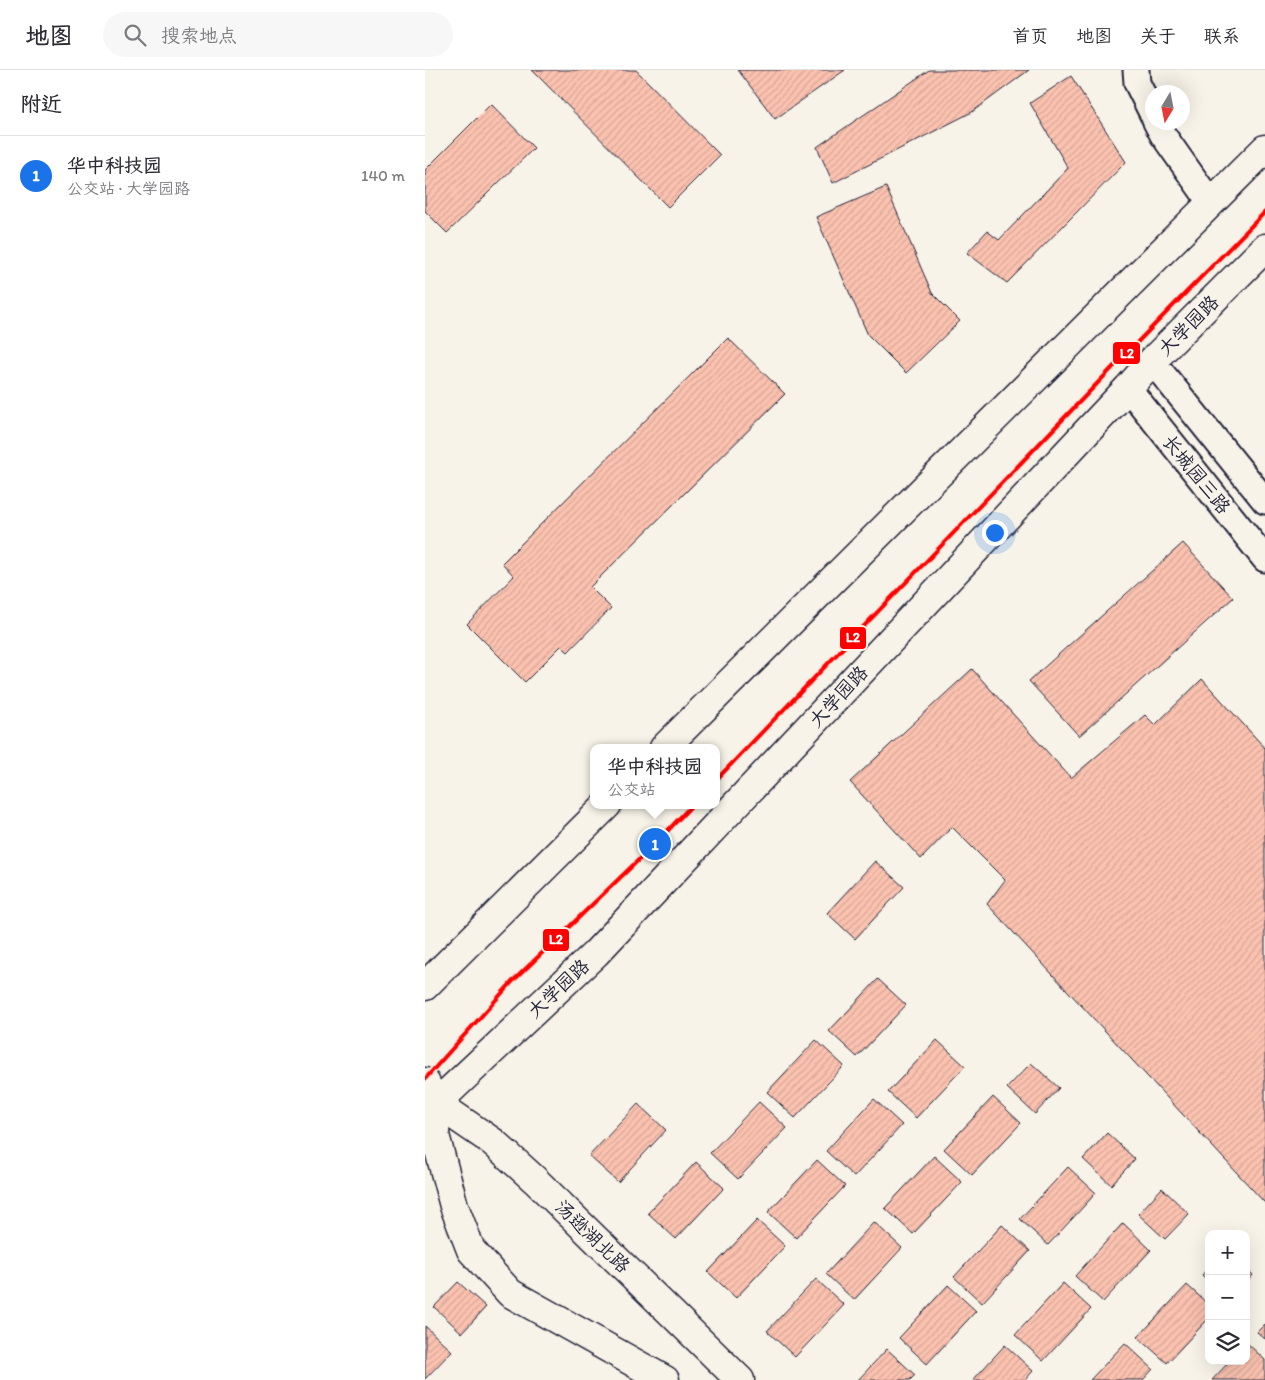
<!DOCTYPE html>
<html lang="zh">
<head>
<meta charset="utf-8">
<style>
	body { margin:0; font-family:Itim,"LXGW WenKai TC",sans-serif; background:#f7f7f7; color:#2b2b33 }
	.controls { position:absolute; right:15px; bottom:15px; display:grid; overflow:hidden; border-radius:10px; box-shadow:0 5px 20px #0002 }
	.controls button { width:45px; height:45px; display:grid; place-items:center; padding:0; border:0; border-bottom:1px solid #e1e1e2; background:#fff; color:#2b2b33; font:25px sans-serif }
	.compass { position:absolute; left:720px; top:15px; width:45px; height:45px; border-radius:50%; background:#fff; box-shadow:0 5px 20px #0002; rotate:190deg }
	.you { position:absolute; left:569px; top:462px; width:18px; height:18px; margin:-12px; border:4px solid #fff; border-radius:50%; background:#1a73e8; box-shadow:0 0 0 8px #1a73e833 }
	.badge { display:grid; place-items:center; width:32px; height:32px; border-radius:50%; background:#1a73e8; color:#fff; font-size:16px; font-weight:700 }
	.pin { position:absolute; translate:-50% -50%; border:2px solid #fff; box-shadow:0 1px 5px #0006 }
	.popup { position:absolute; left:165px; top:674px; width:130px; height:65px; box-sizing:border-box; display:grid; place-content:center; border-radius:10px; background:#fff; filter:drop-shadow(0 1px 4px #0005); font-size:16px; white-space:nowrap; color:#7c7c81 }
	.popup b { font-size:19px; color:#2b2b33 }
	.popup::after { content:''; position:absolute; left:50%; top:100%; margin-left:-10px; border:10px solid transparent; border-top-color:#fff }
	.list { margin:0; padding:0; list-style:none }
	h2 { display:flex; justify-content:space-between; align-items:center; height:65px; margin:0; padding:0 20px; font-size:21px }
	h2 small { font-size:16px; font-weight:400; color:#7c7c81 }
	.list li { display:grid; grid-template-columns:32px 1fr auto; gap:15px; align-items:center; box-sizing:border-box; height:80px; padding:0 20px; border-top:1px solid #e1e1e2 }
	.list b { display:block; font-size:19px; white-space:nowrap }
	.list p { margin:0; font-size:16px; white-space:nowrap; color:#7c7c81 }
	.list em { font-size:16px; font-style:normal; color:#7c7c81 }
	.icon { flex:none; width:28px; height:28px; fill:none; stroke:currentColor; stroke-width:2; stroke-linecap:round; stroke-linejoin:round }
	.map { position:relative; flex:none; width:840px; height:1310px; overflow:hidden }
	header { display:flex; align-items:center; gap:30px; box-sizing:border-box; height:70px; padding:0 25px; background:#fff; border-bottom:1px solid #e1e1e2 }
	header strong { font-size:24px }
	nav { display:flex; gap:28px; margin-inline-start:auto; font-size:18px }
	.search { width:350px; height:45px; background:#f7f7f7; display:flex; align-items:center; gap:12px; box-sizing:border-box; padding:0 18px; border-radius:28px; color:#7c7c81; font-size:19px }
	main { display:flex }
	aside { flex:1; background:#fff }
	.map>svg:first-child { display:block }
</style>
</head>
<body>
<header>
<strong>地图</strong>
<div class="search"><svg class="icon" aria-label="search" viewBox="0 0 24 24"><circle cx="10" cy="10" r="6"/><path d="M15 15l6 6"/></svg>搜索地点</div>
<nav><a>首页</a><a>地图</a><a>关于</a><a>联系</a></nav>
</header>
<main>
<aside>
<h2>附近<small></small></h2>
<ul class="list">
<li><span class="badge">1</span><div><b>华中科技园</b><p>公交站 · 大学园路</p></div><em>140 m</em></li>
</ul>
</aside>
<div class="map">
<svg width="840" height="1310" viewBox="0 0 840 1310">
	<defs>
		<pattern id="building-hatch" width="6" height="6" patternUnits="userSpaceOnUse" patternTransform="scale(1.25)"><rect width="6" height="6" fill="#fbc2af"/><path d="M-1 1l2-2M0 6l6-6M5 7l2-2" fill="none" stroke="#d7a697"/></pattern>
	</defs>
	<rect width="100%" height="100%" fill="#f7f3e8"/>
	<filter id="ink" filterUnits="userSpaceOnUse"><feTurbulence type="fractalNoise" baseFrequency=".02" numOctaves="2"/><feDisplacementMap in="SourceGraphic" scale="10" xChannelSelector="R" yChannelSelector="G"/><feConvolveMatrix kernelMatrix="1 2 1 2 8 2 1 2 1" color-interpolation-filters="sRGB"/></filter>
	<g filter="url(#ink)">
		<g fill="url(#building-hatch)" stroke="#22223b">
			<polygon points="107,0 211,0 295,85 243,137"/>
			<polygon points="313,0 420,0 350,49"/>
			<polygon points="504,0 604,0 547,42 408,113 392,77"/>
			<polygon points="646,6 701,92 582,213 542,183 562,161 574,170 643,98 605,33"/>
			<polygon points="66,34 109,78 22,163 0,141 0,100"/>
			<polygon points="461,117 507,223 535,251 481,303 443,265 391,147"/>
			<polygon points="303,268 360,324 165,517 186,538 143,582 136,576 100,612 42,554 89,506 77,493"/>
			<polygon points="758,473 808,528 654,666 604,611"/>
			<polygon points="547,599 646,708 720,645 730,655 777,609 840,678 840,1133 562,834 580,810 527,757 496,789 425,712"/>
			<polygon points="450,791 479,817 430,869 402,843"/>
			<polygon points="453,909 481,935 432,987 404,961"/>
			<polygon points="391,970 419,996 370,1048 342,1022"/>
			<polygon points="512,970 540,996 491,1048 463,1022"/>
			<polygon points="606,993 634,1018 610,1044 582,1018"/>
			<polygon points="568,1027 596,1053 547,1105 519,1079"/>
			<polygon points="449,1029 477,1055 429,1107 401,1081"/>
			<polygon points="334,1032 362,1058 313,1109 285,1083"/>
			<polygon points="213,1034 241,1060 193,1112 164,1086"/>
			<polygon points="682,1063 710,1089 686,1115 658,1089"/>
			<polygon points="509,1086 537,1112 488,1164 460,1138"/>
			<polygon points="392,1090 420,1116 371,1168 343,1142"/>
			<polygon points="271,1092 299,1118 251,1169 223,1143"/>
			<polygon points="643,1097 671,1123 623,1175 595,1149"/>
			<polygon points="737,1118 764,1144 740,1169 713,1144"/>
			<polygon points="332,1150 360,1176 311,1228 283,1202"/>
			<polygon points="449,1152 477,1178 429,1230 401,1204"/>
			<polygon points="698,1153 726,1180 678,1232 650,1206"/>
			<polygon points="577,1155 605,1181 557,1233 529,1207"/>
			<polygon points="784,1197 784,1212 777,1205"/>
			<polygon points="821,1198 828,1205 821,1213"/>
			<polygon points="391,1209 419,1235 370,1287 342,1261"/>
			<polygon points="33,1212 61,1237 37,1263 9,1237"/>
			<polygon points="638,1213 666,1239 618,1291 590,1265"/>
			<polygon points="523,1215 551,1241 502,1294 474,1268"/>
			<polygon points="762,1215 784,1235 784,1248 742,1293 713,1267"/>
			<polygon points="840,1254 840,1269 832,1262"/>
			<polygon points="0,1256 27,1281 0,1309"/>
			<polygon points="700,1273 728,1299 718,1310 665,1310"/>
			<polygon points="822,1273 840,1290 840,1310 787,1310 805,1291 821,1291"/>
			<polygon points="580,1275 608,1301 600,1310 548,1310"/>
			<polygon points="462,1279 490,1305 485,1310 433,1310"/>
		</g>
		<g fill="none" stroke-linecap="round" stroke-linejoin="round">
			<defs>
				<g id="minor">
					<polyline points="711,0 712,13 728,45"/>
					<polyline points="731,52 738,65 786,133"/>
					<polyline points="727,291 840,431"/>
					<polyline points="703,318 840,489"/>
				</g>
				<g id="secondary">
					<polyline points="0,1012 11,1033 10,1065 29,1136 46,1180 85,1223 240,1310"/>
					<polyline points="11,1033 68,1072 110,1110 315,1310"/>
				</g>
				<g id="primary">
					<polyline points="239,678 840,79"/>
					<polyline points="0,916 182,735"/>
					<polyline points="0,1044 171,883 703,318 727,291 840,178"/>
				</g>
			</defs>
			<use href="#minor" stroke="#22223b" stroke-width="29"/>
			<use href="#secondary" stroke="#22223b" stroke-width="31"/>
			<use href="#primary" stroke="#22223b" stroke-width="31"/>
			<use href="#minor" stroke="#f7f3e8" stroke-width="25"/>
			<use href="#secondary" stroke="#f7f3e8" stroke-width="28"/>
			<use href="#primary" stroke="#f7f3e8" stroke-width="28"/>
			<defs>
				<g id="tram-1">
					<polyline points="291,710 691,294 840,142"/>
					<polyline points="0,1009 87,912 230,774 267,735"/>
				</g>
			</defs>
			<use href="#tram-1" stroke="#f7f3e8" stroke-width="8"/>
			<use href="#tram-1" stroke="#f00" stroke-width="4"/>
		</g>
	</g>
	<g text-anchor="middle" stroke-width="5" stroke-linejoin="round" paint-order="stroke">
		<g font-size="19" fill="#22223b" stroke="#f7f3e8">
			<text transform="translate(763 255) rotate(-45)" y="7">大学园路</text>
			<text transform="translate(772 404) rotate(51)" y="7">长城园三路</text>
			<text transform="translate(413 626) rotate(-47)" y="7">大学园路</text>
			<text transform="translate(133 918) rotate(-43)" y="7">大学园路</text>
			<text transform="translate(168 1166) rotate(44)" y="7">汤逊湖北路</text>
		</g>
	</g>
	<g stroke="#f7f3e8" stroke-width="2">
		<rect x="687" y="271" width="29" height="24" rx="5" fill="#f00"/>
		<rect x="414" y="556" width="28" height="24" rx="5" fill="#f00"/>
		<rect x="117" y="858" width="28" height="24" rx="5" fill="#f00"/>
	</g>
	<g font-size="14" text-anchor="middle" font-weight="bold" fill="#fff">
		<text x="702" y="288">L2</text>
		<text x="428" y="572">L2</text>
		<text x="131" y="874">L2</text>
	</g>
</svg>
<div class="controls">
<button>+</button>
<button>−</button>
<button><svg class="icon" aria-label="layers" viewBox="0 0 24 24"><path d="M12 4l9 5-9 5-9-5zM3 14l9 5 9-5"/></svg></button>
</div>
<svg class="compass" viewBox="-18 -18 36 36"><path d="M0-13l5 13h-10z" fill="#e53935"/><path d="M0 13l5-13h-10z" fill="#7c7c81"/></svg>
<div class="you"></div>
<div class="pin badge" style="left:230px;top:774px">1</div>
<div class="popup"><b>华中科技园</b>公交站</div>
</div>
</main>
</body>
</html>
